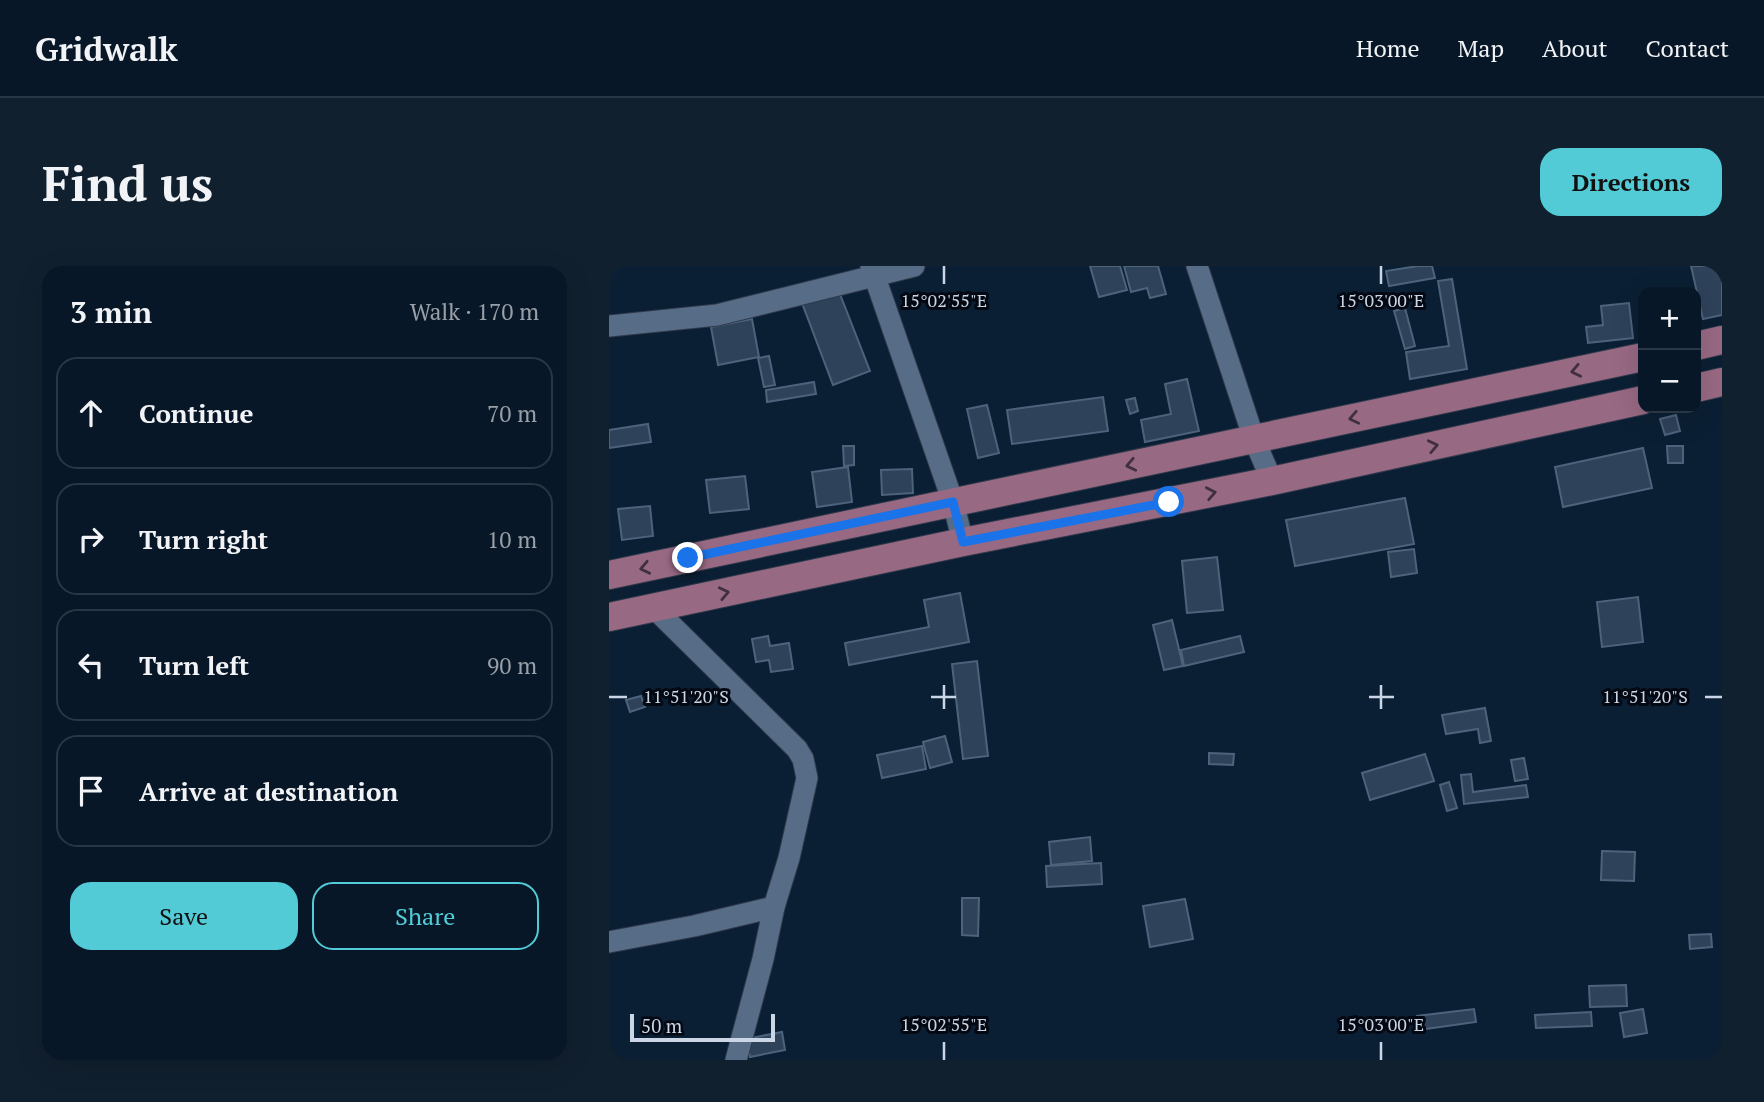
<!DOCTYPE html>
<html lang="en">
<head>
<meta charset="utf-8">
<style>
	body { margin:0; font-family:"PT Serif",serif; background:#11202f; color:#f1f3f6 }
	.controls { position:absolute; right:21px; top:21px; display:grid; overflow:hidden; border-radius:14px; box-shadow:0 7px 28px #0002 }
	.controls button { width:63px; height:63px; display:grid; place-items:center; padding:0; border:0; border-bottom:2px solid #293644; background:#081727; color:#f1f3f6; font:35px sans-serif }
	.scale { position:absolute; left:21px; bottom:18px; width:145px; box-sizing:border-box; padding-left:7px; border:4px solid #cad6e5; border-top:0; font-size:19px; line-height:24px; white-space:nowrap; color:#cad6e5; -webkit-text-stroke:5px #030812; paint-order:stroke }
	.stop { position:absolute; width:21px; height:21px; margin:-16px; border:5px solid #1a73e8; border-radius:50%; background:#fff }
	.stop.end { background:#1a73e8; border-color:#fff; box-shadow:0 2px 7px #0008 }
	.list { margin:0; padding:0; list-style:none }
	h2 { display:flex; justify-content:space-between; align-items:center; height:91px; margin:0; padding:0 28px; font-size:30px }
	h2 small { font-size:23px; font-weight:400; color:#989fa7 }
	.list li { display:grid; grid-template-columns:46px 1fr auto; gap:21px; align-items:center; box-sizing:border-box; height:112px; margin:0 14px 14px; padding:0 14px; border:2px solid #293644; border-radius:21px }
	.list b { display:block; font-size:26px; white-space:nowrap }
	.list em { font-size:23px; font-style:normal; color:#989fa7 }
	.actions { display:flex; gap:14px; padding:21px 28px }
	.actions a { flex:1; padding:16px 0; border:2px solid #52cbd7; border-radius:21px; text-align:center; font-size:24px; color:#52cbd7 }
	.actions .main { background:#52cbd7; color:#111 }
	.icon { flex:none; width:38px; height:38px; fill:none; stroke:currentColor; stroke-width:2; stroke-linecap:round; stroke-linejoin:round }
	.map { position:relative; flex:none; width:1113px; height:794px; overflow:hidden; border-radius:21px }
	header { display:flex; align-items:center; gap:42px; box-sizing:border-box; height:98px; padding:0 35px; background:#081727; border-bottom:2px solid #293644 }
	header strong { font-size:33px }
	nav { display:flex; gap:38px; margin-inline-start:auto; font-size:24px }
	.intro { display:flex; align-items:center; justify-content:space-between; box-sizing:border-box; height:168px; padding:0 42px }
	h1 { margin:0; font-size:49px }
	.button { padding:18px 32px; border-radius:21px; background:#52cbd7; color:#111; font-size:24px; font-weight:700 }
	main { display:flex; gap:42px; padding:0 42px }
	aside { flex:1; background:#081727; border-radius:21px; box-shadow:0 7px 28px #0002 }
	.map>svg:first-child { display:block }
</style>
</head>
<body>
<header>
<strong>Gridwalk</strong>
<nav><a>Home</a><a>Map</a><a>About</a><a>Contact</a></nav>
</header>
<div class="intro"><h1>Find us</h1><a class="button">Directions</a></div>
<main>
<aside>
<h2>3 min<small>Walk · 170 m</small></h2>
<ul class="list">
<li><svg class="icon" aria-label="ahead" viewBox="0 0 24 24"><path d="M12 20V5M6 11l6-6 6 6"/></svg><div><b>Continue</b></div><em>70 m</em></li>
<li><svg class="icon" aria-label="right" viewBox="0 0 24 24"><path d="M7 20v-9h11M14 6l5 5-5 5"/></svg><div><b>Turn right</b></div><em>10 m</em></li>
<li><svg class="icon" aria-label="left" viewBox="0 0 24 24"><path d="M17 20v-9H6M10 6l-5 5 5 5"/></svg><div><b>Turn left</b></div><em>90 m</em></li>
<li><svg class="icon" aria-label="arrive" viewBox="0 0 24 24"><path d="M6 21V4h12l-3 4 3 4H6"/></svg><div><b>Arrive at destination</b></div></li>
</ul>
<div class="actions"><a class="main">Save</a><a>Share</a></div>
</aside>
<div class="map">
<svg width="1113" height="794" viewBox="0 0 1113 794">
	<rect width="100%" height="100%" fill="#0b1f34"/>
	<g fill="#2e425a" stroke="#4d637c" stroke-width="2">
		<polygon points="481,0 511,0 518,24 490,31"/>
		<polygon points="515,0 549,0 557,28 541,32 538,22 522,26"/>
		<polygon points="809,0 823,0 826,12 780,20 777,5"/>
		<polygon points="1082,0 1113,0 1113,49 1094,53"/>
		<polygon points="843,13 858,103 801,113 797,86 840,80 829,15"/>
		<polygon points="229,23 261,105 224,119 193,37"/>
		<polygon points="1020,37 1024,72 979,77 977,61 994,59 992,40"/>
		<polygon points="796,42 806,80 796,83 785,45"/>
		<polygon points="143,53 150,91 109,99 102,61"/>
		<polygon points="160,90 166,119 155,121 149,92"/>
		<polygon points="578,113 590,165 536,176 532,154 562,148 556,118"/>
		<polygon points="205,116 207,128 158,136 157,124"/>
		<polygon points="494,131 499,165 403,178 398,144"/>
		<polygon points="526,132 529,145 521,148 517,134"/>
		<polygon points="378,139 390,187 369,192 358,143"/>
		<polygon points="1067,149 1071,165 1056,169 1051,153"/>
		<polygon points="39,158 42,176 0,182 0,164"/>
		<polygon points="234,180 245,180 245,199 235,200"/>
		<polygon points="1058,180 1074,180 1074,197 1059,197"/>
		<polygon points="1034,182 1043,222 954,241 946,201"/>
		<polygon points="239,201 243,236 208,241 203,206"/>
		<polygon points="303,203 304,227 273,229 272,204"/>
		<polygon points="136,210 140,243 101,247 97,214"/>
		<polygon points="796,232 805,278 686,300 677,254"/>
		<polygon points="41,240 44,270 13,274 9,243"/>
		<polygon points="805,283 808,307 782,311 779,286"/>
		<polygon points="608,291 614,344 578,347 573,295"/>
		<polygon points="351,327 360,376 240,399 236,377 320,361 315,334"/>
		<polygon points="1029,331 1034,376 993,381 988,336"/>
		<polygon points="563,354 574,400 555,404 544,359"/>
		<polygon points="159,370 161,380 180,377 184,403 162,406 160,394 147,396 143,373"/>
		<polygon points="631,370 635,386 575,400 572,384"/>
		<polygon points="368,395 379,490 354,493 343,398"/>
		<polygon points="32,430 36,441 21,446 17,434"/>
		<polygon points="876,442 882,475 871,477 869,463 837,468 833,449"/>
		<polygon points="336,470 343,496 321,502 314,476"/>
		<polygon points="313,480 317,503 273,512 268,489"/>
		<polygon points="600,487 625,488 624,499 600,498"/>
		<polygon points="816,488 825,515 761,534 753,507"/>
		<polygon points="915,492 919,513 906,515 902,494"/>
		<polygon points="862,508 864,526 917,519 919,531 855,538 852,509"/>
		<polygon points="840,516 848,542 838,545 831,519"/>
		<polygon points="481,571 483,595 442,599 440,576"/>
		<polygon points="993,585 1026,586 1025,615 992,614"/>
		<polygon points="492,597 493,618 438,621 437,600"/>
		<polygon points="353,632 370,632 369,670 353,669"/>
		<polygon points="576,633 584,673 541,681 534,640"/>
		<polygon points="1102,668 1103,681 1081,683 1080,669"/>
		<polygon points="1017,719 1018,740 981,741 980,720"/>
		<polygon points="865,743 867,756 809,764 808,750"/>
		<polygon points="1034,743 1038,767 1015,771 1011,747"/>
		<polygon points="982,746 983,760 927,762 926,749"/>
		<polygon points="173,766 176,784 141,791 137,773"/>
	</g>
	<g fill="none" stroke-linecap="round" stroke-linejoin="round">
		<defs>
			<g id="minor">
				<polyline points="262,0 344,236 354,276"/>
				<polyline points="588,0 645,173 663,215"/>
				<polyline points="0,60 108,49 305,0"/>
				<polyline points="45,342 188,483 194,493 198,512 180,592 165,641 154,693 127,794"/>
				<polyline points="0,676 85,660 165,641"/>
			</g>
			<g id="major">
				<polyline points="1087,80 1113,74"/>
				<polyline points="1087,122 1113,116"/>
				<polyline points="0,309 1034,91"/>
				<polyline points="0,351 354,276 663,215 1034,134"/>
			</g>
		</defs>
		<use href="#minor" stroke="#30394b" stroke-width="23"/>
		<use href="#major" stroke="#30394b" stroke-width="30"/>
		<use href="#minor" stroke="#576d87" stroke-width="21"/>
		<use href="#major" stroke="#986983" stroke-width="28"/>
	</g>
	<defs><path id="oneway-chevron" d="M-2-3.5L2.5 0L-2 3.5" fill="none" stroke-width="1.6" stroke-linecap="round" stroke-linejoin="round" transform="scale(1.75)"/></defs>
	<g stroke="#3f2f3f">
		<use href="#oneway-chevron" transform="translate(967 105) rotate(168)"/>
		<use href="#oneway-chevron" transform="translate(745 152) rotate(168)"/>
		<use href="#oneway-chevron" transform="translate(824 180) rotate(-12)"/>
		<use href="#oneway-chevron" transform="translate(522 199) rotate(168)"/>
		<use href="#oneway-chevron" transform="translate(602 227) rotate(-11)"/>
		<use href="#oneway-chevron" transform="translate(36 302) rotate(168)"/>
		<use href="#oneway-chevron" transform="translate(115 327) rotate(-12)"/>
	</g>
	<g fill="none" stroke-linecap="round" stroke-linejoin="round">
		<polyline stroke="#1a73e8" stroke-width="9" points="79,292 344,236 354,276 560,236"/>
	</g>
	<path fill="none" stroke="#cad6e5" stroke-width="2.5" d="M335,0V18M772,0V18M335,419V443M772,419V443M0,431H18M322,431H347M760,431H785M1096,431H1113M335,776V794M772,776V794"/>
	<g font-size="18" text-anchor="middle" fill="#cad6e5" stroke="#030812" stroke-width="6" stroke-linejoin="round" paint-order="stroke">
		<text x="335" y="41">15°02'55"E</text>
		<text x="772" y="41">15°03'00"E</text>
		<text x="77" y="437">11°51'20"S</text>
		<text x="1036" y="437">11°51'20"S</text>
		<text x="335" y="765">15°02'55"E</text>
		<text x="772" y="765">15°03'00"E</text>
	</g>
</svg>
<div class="controls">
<button>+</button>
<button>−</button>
</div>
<div class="scale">50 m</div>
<div class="stop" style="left:560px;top:236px"></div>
<div class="stop end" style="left:79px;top:292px"></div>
</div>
</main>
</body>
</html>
